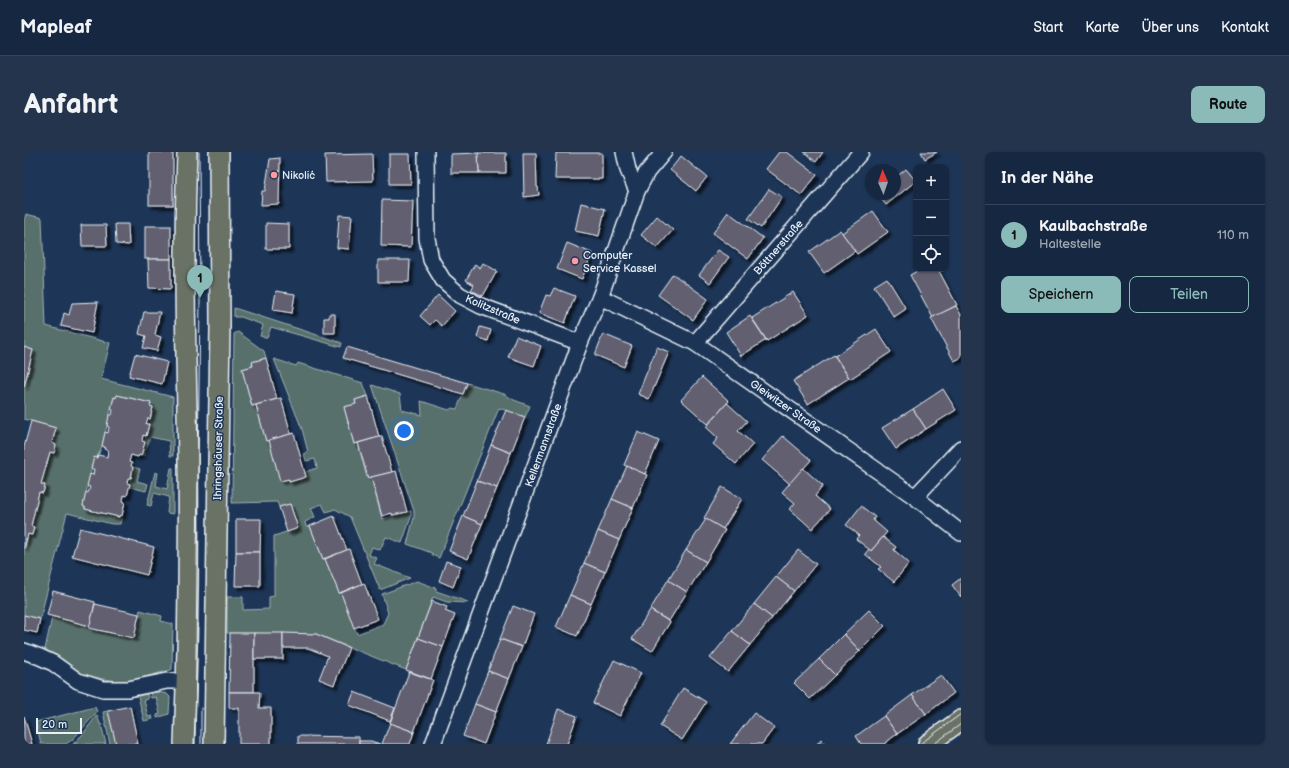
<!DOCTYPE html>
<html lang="de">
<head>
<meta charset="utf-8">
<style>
	body { margin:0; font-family:"Balsamiq Sans",sans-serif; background:#23344c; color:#f1f3f6 }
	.controls { position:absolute; right:12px; top:12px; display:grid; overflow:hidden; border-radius:8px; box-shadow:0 1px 3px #0004 }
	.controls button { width:36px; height:36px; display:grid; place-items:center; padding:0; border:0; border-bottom:1px solid #35445a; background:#162841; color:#f1f3f6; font:20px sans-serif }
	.compass { position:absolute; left:841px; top:12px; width:36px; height:36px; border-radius:50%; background:#162841; box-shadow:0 1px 3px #0004; rotate:358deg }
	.scale { position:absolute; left:12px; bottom:10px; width:46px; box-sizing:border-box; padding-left:4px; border:2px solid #e8f1f8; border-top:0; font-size:11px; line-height:14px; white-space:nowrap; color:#e8f1f8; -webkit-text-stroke:3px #1d3557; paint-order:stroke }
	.you { position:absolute; left:380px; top:279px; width:14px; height:14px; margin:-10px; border:3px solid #fff; border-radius:50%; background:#1a73e8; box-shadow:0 0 0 6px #1a73e833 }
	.badge { display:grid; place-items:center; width:26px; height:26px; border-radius:50%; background:#8bbbb9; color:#111; font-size:13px; font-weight:700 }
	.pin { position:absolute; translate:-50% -33px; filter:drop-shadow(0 1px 2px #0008) }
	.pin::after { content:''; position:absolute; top:21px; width:14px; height:12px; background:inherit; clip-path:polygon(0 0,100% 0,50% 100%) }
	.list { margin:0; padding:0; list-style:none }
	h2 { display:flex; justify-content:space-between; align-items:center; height:52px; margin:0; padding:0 16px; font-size:17px }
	h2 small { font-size:13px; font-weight:400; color:#9ea6b1 }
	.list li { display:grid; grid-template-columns:26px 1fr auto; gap:12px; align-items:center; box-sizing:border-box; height:60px; padding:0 16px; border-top:1px solid #35445a }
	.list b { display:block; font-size:15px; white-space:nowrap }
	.list p { margin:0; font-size:13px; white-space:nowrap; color:#9ea6b1 }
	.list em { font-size:13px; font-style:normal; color:#9ea6b1 }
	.actions { display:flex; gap:8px; padding:12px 16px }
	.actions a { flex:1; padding:9px 0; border:1px solid #8bbbb9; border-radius:8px; text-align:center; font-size:14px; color:#8bbbb9 }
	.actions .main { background:#8bbbb9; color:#111 }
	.icon { flex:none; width:22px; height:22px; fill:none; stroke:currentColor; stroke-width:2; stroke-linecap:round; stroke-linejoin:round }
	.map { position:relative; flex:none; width:937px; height:592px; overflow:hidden; border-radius:8px }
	header { display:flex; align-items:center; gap:24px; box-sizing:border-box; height:56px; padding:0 20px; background:#162841; border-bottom:1px solid #35445a }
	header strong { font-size:19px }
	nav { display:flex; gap:22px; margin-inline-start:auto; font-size:14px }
	.intro { display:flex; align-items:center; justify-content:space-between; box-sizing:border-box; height:96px; padding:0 24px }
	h1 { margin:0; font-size:28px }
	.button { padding:10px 18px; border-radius:8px; background:#8bbbb9; color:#111; font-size:14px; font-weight:700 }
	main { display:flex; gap:24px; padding:0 24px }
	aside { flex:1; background:#162841; border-radius:8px; box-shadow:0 1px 3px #0004 }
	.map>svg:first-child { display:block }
</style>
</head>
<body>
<header>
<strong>Mapleaf</strong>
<nav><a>Start</a><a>Karte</a><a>Über uns</a><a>Kontakt</a></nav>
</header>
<div class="intro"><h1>Anfahrt</h1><a class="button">Route</a></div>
<main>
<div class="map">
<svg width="937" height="592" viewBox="0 0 937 592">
	<defs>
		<filter id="shadow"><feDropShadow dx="3.5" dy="3.5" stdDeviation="1" flood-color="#0009"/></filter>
	</defs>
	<rect width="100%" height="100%" fill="#1d3557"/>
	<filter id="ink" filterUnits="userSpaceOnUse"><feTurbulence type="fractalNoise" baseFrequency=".025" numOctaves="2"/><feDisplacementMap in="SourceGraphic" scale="8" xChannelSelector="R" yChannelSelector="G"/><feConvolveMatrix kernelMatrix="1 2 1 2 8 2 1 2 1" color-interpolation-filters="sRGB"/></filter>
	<g filter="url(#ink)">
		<g fill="#58706c" stroke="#a0b0b2">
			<polygon points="2,62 18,66 22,174 86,191 77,227 149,245 149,304 146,304 145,289 126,285 120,304 117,304 129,255 126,254 127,251 93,243 92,246 90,245 78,294 73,306 70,306 59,354 61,355 61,357 95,365 95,363 98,364 96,372 88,372 43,361 16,467 0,463 0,397 15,340 19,341 21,333 17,332 26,300 30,300 32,293 28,291 32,276 0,267 0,235 9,198 0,195 0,69"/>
			<polygon points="210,156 318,191 317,195 247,175 243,186 236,184 239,173 217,165 210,165"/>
			<polygon points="214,180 240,199 242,206 228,210 229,214 218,217 228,254 232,253 242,289 245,288 257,329 265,327 266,330 282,325 281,320 293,316 291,307 282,309 280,302 284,300 278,277 250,207 272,214 274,211 339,231 344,244 331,248 332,252 320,255 330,292 334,291 343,326 347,325 358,367 387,359 387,365 378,391 362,385 356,398 348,395 345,403 353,406 350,412 386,426 356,438 326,365 311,357 302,360 298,352 287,356 291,365 281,370 282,375 286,374 299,407 301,407 315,441 317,441 333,482 359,472 364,461 358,442 393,429 412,436 412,439 444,450 443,451 423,450 409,445 382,518 292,482 203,481 203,445 219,445 219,458 245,457 245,445 250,444 250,384 274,376 266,352 255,355 253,350 208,351 210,182"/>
			<polygon points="443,231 480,242 490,248 506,254 501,265 475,256 415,406 408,403 408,401 383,392 390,365 390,359 348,233 376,242 378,258 398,263 397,249 425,258 428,256 433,257"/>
			<polygon points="109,315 116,317 113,329 124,332 122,339 105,335"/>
			<polygon points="147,316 149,316 149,362 143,361 145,345 130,341 127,354 123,353 131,320 134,321 132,334 143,337"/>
			<polygon points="116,458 138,464 137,469 149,472 148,517 147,518 101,530 79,527 56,521 21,497 28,465 66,474 66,476 109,486"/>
			<polygon points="135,540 143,542 146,545 145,562 133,566 133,563 136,562 132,545 127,546 126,541"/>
			<polygon points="123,542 124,547 120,548 124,565 128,564 129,567 120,569 114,544"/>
			<polygon points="71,555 73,560 49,587 42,592 17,592 12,570"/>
			<polygon points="84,559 92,592 86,592 79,560"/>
			<polygon points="73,563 76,572 77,572 82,592 49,592 59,582"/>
		</g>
		<g fill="#625e6f" stroke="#e8f1f8" filter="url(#shadow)">
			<rect x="125" y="0" width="24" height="53"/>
			<polygon points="755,0 763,0 793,23 777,43 742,17"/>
			<polygon points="780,0 799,0 792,10"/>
			<polygon points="897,0 913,0 901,7"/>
			<polygon points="454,1 482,1 482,21 455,21"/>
			<polygon points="454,1 455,21 427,21 427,2"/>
			<polygon points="499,1 512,1 513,35 514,35 515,43 500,45"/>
			<polygon points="532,1 578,1 578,27 531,27"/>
			<polygon points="348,2 349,29 302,30 301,3"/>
			<polygon points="365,2 386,2 387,32 365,32"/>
			<polygon points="657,4 683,25 672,39 646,18"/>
			<polygon points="256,6 255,52 237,53 238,39 241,39 246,7"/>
			<polygon points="882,17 892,29 862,53 853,42 871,42 871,26"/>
			<polygon points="745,37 758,45 737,76 724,67"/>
			<polygon points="358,48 389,49 387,95 357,94"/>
			<polygon points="557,51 581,57 575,84 551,79"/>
			<polygon points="849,59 864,80 833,102 818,81"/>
			<polygon points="704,60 739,86 724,107 689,81"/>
			<polygon points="315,63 328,64 325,97 313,96"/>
			<polygon points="633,64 649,78 633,96 617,83"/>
			<polygon points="242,71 265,72 265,97 242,97"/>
			<polygon points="91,72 104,72 105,93 92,92"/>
			<polygon points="57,73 82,73 83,94 58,94"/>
			<rect x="121" y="74" width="26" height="33"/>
			<polygon points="816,78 831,99 800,121 785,100"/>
			<polygon points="543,91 568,101 558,127 533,117"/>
			<polygon points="694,98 705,105 686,131 675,123"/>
			<polygon points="124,107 147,107 147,137 125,136"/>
			<polygon points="354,108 386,108 385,130 354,130"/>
			<polygon points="459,111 473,119 459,144 447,138 450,133 442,128 451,112 456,116"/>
			<polygon points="897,117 914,117 933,153 909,166 886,123"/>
			<polygon points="649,122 684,147 669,168 634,143"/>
			<polygon points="863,126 882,157 870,165 850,134"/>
			<polygon points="530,136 551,144 541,171 515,161 522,143 526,144"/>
			<polygon points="252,139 271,142 268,161 249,158"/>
			<polygon points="769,140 784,163 743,189 728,166"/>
			<polygon points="414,143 431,159 418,174 411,168 406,173 396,164"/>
			<polygon points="74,150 68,181 37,174 40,161 45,163 48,151"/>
			<polygon points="932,154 937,163 937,206 930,209 907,166"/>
			<polygon points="120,160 136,160 131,183 137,185 133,199 119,196 122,184 115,182"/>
			<polygon points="305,162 311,162 311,181 300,181 300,166 305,166"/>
			<polygon points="726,164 742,188 717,204 702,180"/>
			<polygon points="456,175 467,178 464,189 453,185"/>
			<polygon points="852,177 867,200 826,227 811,204"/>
			<polygon points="579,182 608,194 600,215 571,203"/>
			<polygon points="492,184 517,194 510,214 484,205"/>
			<polygon points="0,195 9,198 0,235"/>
			<polygon points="323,195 443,231 439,242 319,206"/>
			<polygon points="633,195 645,200 625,247 614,242"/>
			<polygon points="111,202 143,210 138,232 105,224"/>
			<polygon points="810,203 825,226 784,252 769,229"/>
			<polygon points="242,206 253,247 228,254 218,217 229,214 228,210"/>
			<polygon points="678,225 705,249 684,272 657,248"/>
			<polygon points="919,237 932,258 902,277 889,257"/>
			<polygon points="93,243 127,251 126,254 129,255 126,267 124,266 122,272 125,272 122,284 119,283 118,289 121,290 117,304 115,303 114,305 107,303 105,310 108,311 107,314 109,315 107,326 104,326 103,331 106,332 103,344 100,343 99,349 101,350 98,364 95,363 95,365 61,357 61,355 59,354 62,340 64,341 66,335 63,334 66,322 69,323 70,317 67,317 70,305 73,306 74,303 83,305 84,298 80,297 81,295 78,294 81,280 84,281 85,275 83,274 85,263 88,263 89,258 87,257 90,245 92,246"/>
			<polygon points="344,244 355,285 330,292 320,255 332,252 331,248"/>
			<polygon points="257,246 267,282 242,289 232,253"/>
			<polygon points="703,251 723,269 714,279 729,292 712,312 689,292 694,286 682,275"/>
			<polygon points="889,257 902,277 872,297 858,276"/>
			<polygon points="482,258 501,265 487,301 467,293"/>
			<polygon points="7,269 32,276 28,291 32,293 30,301 26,300 17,332 21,333 19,341 15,340 7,374 10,375 8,383 4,382 0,397 0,295"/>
			<polygon points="614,280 635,289 621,322 600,313"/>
			<polygon points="270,281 282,325 265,330 265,327 256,329 245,288"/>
			<polygon points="759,284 787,308 766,332 738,308"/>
			<polygon points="355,285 358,285 368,320 344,326 334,291"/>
			<polygon points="467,293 487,301 473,336 453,329"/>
			<polygon points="603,314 623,323 609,356 588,347"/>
			<polygon points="779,316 799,334 791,344 806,357 788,377 766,357 771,351 758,340"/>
			<polygon points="372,319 383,360 368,363 368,361 358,364 347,325"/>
			<polygon points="453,329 473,336 458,372 439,364"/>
			<polygon points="698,335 718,347 699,377 680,366"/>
			<polygon points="588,347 609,356 595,388 574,379"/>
			<polygon points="266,352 274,376 263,380 255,355"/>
			<polygon points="837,354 851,365 849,368 863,380 847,399 832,387 835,383 822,373"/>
			<polygon points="310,364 323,398 299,407 286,374"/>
			<polygon points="439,364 458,372 444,407 425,399"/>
			<polygon points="212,367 237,367 236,400 212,400"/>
			<polygon points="682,367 701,378 682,410 662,398"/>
			<polygon points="56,376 130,395 123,423 48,404"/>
			<polygon points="574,379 595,388 581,420 560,411"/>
			<polygon points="859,385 872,395 870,398 885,411 870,430 854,417 857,415 841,402 845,397 847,399"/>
			<polygon points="325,397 338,432 315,441 301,407"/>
			<polygon points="662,398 682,410 663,440 644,428"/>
			<polygon points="774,398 792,412 770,439 752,425"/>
			<polygon points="212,400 236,400 236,434 211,434"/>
			<polygon points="422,409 437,414 429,435 415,429"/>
			<polygon points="560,411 581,420 567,452 546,443"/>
			<polygon points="752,425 770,439 748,466 730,452"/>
			<polygon points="937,426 937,445 928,433"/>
			<polygon points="644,428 663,440 645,469 626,458"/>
			<polygon points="340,431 354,467 330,476 317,441"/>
			<polygon points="29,439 71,450 66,474 23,463"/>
			<polygon points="546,443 567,452 553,484 532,475"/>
			<polygon points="408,449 423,455 421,459 431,463 419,495 394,486"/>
			<polygon points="71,452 115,462 110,486 65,476"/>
			<polygon points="730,452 748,466 726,493 708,479"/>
			<polygon points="489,454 510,462 498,495 476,487"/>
			<polygon points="626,458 646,470 628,499 608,487"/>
			<polygon points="845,458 861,474 836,499 820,482"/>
			<polygon points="0,463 16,467 13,481 0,478"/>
			<polygon points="708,479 726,493 704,520 686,506"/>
			<polygon points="206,481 230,481 230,540 205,540"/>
			<rect x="230" y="481" width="29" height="26"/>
			<polygon points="259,481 292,482 325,496 310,533 295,527 304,504 284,496 259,496"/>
			<polygon points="820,482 836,499 811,523 795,507"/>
			<polygon points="394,486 419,495 407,527 382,518"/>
			<polygon points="476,487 498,495 485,527 464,519"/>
			<polygon points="795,507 811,523 786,547 770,531"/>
			<polygon points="590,508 617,521 596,564 569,551"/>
			<polygon points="464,519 485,527 472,560 451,552"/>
			<polygon points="385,520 409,528 390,580 366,571"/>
			<polygon points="917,523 930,541 902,562 888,543"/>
			<polygon points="659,536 682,550 658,588 636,574"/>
			<polygon points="205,540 236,540 235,556 247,556 247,592 215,592 215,556 205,556"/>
			<polygon points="330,540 371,556 366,569 325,553"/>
			<polygon points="888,543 902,562 873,582 860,564"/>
			<polygon points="451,552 472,560 460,592 439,584"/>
			<polygon points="106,554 114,592 92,592 84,559"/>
			<polygon points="534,557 553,564 543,592 522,592"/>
			<polygon points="730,561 750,576 738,592 706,592"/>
			<polygon points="0,564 8,592 0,592"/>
			<polygon points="860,564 873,582 860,592 837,592 832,584"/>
			<polygon points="366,571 390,580 386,592 358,592"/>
			<polygon points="274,584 335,585 335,592 274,592"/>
			<polygon points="797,587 802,592 793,592"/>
			<polygon points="335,589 347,589 356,592 335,592"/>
		</g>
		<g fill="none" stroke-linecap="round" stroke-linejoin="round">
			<defs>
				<g id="minor">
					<polyline points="402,0 403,86 407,108 419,128 436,143 457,154 556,191"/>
					<polyline points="600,0 604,18 613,39"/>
					<polyline points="576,145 671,191 891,345 937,381"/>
					<polyline points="671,191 837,0"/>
					<polyline points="891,345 937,296"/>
					<polyline points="0,499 16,505 29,511 54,529 79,537 104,537 143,529 162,529"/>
					<polyline points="409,592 556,191 576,145 613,39 623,20 640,0"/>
				</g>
				<g id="major">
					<path d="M160,592C164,497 165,403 164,308C162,205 159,103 163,0"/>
					<polyline points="190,592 196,174 195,0"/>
					<polyline points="904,592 937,568"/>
				</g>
			</defs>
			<use href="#minor" stroke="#e8f1f8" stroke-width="18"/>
			<use href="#major" stroke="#e8f1f8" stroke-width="22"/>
			<use href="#minor" stroke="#1d3557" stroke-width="15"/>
			<use href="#major" stroke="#6a7266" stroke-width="19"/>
			<g stroke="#e8f1f8" stroke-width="1">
				<polyline points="171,592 176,146 175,0"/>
				<polyline points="177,592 177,556"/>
				<polyline points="896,592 937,562"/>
				<polyline points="910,592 937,572"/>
			</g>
		</g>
	</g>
	<g fill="#ff9aa2" stroke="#1d3557" stroke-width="1.5">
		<circle cx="250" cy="23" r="4"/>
		<circle cx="551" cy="109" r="4"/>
	</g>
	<g text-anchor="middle" stroke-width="3" stroke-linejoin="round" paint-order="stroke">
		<g font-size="11" fill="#e8f1f8" stroke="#1d3557" text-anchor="start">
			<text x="258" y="27">Nikolić</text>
			<text x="559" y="107">Computer<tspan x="559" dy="13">Service Kassel</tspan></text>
		</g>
		<g font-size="11" fill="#e8f1f8" stroke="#1d3557">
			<text transform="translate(754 95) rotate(-49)" y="4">Böttnerstraße</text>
			<text transform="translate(469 157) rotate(23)" y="4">Kolitzstraße</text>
			<text transform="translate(762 254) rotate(35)" y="4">Gleiwitzer Straße</text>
			<text transform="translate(519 293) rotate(-70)" y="4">Kellermannstraße</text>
			<text transform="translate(194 296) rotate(-89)" y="4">Ihringshäuser Straße</text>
		</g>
	</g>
</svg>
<div class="controls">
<button>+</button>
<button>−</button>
<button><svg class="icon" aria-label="locate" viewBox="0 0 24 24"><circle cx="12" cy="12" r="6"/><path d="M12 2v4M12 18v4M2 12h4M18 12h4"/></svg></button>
</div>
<svg class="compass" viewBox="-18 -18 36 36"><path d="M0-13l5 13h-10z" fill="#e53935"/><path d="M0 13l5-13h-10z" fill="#9ea6b1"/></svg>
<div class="scale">20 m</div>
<div class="you"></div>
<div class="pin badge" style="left:176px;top:146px">1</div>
</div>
<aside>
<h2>In der Nähe<small></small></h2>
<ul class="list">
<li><span class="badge">1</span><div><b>Kaulbachstraße</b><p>Haltestelle</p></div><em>110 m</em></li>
</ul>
<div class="actions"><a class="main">Speichern</a><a>Teilen</a></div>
</aside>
</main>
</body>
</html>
